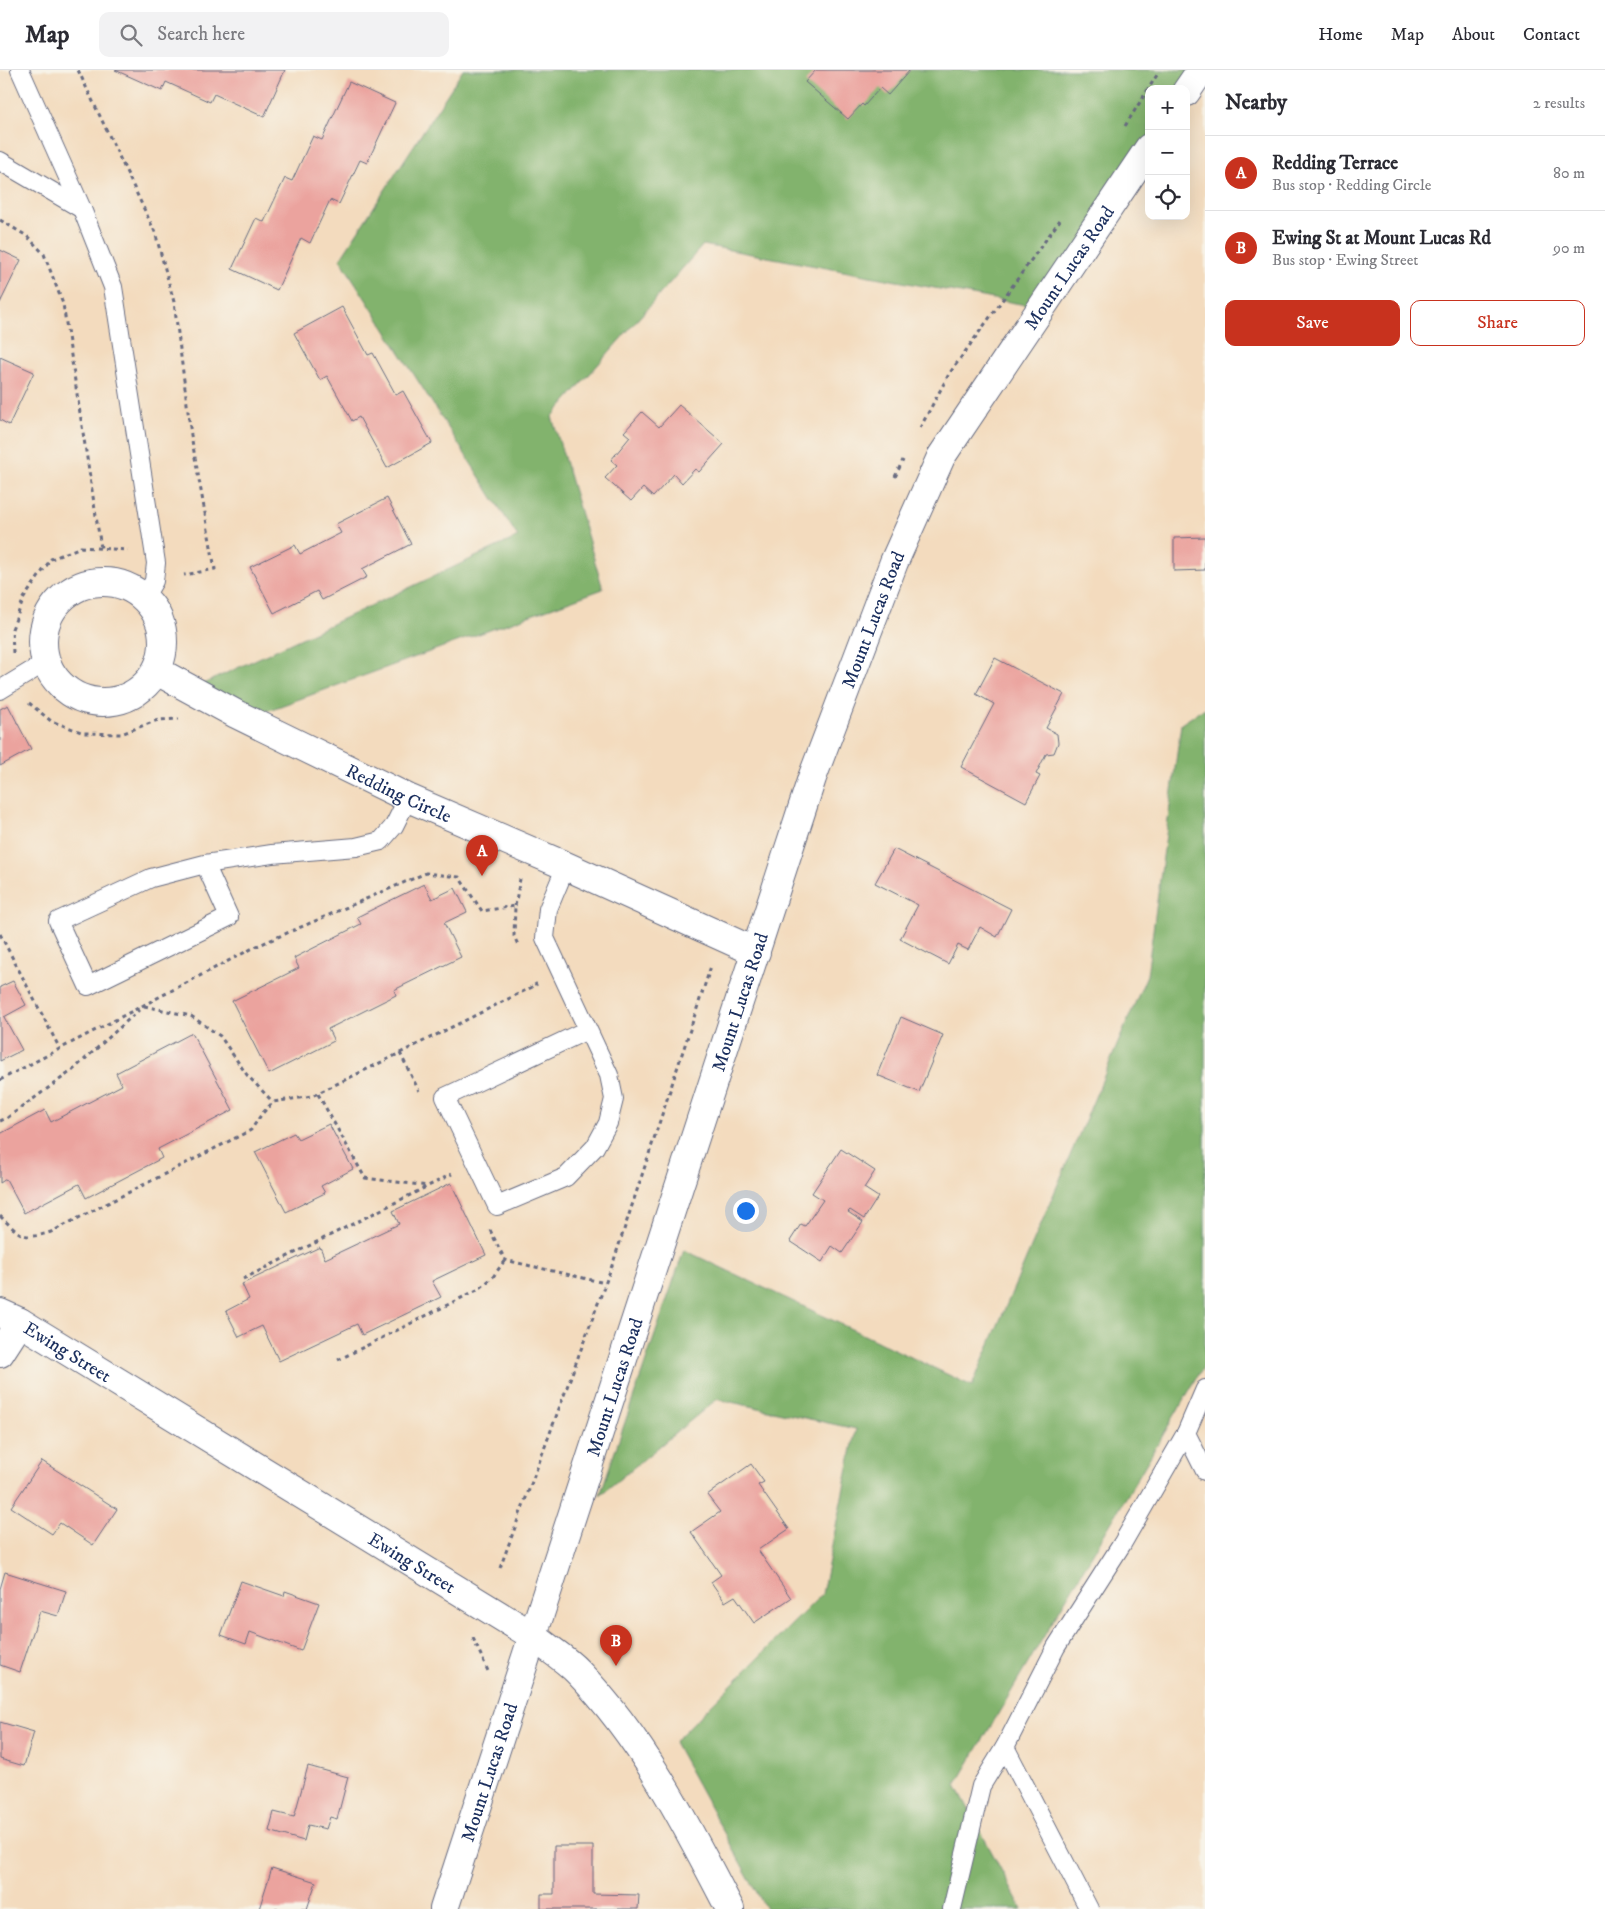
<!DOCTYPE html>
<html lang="en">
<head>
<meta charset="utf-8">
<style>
	body { margin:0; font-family:"IM FELL DW Pica",serif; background:#f2f2f3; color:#2b2b33 }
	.controls { position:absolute; right:15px; top:15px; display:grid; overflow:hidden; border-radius:10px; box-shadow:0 5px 20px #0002 }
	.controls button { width:45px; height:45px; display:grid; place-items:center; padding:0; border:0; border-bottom:1px solid #e1e1e2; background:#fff; color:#2b2b33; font:25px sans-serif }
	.you { position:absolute; left:745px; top:1140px; width:18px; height:18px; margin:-12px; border:4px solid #fff; border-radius:50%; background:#1a73e8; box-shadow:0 0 0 8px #1a73e833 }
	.badge { display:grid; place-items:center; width:32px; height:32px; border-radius:50%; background:#c8321e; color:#fff; font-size:16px; font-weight:700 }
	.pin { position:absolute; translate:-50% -41px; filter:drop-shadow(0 1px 2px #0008) }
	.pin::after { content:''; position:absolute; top:26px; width:18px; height:15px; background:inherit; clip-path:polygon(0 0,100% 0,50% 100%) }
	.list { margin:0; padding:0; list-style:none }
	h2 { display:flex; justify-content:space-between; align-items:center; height:65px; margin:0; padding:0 20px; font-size:21px }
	h2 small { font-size:16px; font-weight:400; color:#7c7c81 }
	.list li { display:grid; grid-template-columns:32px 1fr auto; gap:15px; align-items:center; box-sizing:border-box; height:75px; padding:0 20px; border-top:1px solid #e1e1e2 }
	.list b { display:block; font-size:19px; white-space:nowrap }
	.list p { margin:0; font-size:16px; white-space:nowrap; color:#7c7c81 }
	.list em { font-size:16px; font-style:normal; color:#7c7c81 }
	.actions { display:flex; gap:10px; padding:15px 20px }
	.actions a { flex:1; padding:11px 0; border:1px solid #c8321e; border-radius:10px; text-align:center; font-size:18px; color:#c8321e }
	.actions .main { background:#c8321e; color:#fff }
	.icon { flex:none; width:28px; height:28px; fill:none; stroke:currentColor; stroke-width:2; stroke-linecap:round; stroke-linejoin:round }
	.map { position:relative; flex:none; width:1205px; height:1839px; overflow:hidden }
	header { display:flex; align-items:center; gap:30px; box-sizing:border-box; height:70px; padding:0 25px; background:#fff; border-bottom:1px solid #e1e1e2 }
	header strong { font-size:24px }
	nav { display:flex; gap:28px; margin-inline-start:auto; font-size:18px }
	.search { width:350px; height:45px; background:#f2f2f3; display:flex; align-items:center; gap:12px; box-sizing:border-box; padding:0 18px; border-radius:10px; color:#7c7c81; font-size:19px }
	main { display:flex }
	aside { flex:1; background:#fff }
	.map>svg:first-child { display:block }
</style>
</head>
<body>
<header>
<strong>Map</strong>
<div class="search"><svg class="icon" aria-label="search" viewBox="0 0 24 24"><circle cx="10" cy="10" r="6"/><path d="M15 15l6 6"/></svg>Search here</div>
<nav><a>Home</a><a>Map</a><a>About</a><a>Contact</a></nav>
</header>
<main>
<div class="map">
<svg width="1205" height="1839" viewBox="0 0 1205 1839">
	<rect width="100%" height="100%" fill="#f7f3e8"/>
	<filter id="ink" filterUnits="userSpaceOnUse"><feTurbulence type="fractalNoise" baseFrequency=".02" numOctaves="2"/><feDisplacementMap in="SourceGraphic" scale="10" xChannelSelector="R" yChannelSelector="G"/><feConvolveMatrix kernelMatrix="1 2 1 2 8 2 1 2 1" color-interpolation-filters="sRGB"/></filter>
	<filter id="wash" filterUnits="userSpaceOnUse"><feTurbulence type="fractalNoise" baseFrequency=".0096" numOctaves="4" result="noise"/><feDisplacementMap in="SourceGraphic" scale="20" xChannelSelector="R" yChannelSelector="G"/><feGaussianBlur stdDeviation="1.12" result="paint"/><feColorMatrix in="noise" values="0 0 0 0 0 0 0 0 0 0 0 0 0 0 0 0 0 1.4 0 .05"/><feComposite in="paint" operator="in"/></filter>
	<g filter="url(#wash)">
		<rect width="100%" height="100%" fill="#f3dbbe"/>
		<g fill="#82b36d" stroke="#4e7166">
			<polygon points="463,0 1199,0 1186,19 1149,19 1149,76 1042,238 703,175 552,347 603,519 261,643 201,615 518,467 340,189"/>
			<polygon points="1205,638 1205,1294 956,1715 1022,1839 766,1839 674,1672 822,1524 856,1359 717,1329 600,1425 684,1180 972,1316 1147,905 1181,654"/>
		</g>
		<g id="blocks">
			<g fill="#eba39e">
				<polygon points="115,0 285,0 264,47 214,24 210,32 166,12 162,21"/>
				<polygon points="816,0 910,0 888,25 880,18 864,36 862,34 848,49 805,12"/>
				<polygon points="349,12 395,33 367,93 360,90 339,134 330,130 310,173 301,168 277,220 232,199 256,148 264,152 285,108 292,111 313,66 322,70"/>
				<polygon points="0,180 21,190 0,233"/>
				<polygon points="342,237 368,285 373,283 396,325 403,321 432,373 387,398 359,347 352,351 327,306 320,310 294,263"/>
				<polygon points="0,287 34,302 9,355 0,350"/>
				<polygon points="679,335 724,374 699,402 695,399 682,413 674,404 653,427 643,418 631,431 605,408 617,395 611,390 630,367 624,362 642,342 659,357"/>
				<polygon points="387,428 411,474 362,499 367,507 322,530 317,521 274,543 250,497 295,475 300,484 341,463 336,454"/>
				<polygon points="1205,467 1205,500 1174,501 1174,468"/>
				<polygon points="995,588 1064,624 1046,658 1057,664 1058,673 1054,683 1046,684 1036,704 1040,706 1026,732 961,697 994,634 976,624"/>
				<polygon points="8,635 31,679 0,696 0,639"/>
				<polygon points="894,779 1011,839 997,867 980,857 968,880 958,875 948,894 900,869 918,835 875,813"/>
				<polygon points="424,814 432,829 455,818 467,842 444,853 461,887 394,920 396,925 328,959 334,971 269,1004 232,931 299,898 294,888 361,854 357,847"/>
				<polygon points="13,911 26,935 4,947 22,980 0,991 0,917"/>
				<polygon points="901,947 943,965 919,1022 877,1005"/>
				<polygon points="192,963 233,1040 158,1079 162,1088 86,1128 79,1114 24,1143 6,1109 0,1113 0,1064 45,1040 51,1052 122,1015 116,1003"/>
				<polygon points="329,1054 353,1099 321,1116 325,1123 286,1142 255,1082 294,1063 298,1069"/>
				<polygon points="841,1079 875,1101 864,1118 878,1127 864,1149 850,1140 848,1142 863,1152 842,1183 832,1176 822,1192 790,1171 801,1154 805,1156 823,1130 812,1123"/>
				<polygon points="451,1113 486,1185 432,1211 441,1227 362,1265 357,1254 279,1291 262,1256 239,1267 226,1241 249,1229 242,1214 320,1177 325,1189 399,1154 393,1141"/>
				<polygon points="42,1391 117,1439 93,1475 60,1453 52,1464 11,1437"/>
				<polygon points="751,1394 764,1412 758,1415 789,1459 758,1480 791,1528 754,1553 735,1526 725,1532 711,1512 721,1505 691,1462 720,1442 707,1425"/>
				<polygon points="5,1502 66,1521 58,1546 40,1541 20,1602 0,1595 0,1519"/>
				<polygon points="241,1511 284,1526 285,1521 319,1533 301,1581 250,1562 246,1574 221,1565"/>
				<polygon points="0,1652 34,1662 24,1696 0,1689"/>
				<polygon points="308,1696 348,1707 337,1749 330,1747 326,1759 308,1755 304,1771 269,1761 274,1742 294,1747"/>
				<polygon points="554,1776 593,1776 593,1824 639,1825 638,1839 541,1839 541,1824 554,1824"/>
				<polygon points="272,1798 316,1812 307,1839 259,1839"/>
			</g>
		</g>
	</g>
	<g filter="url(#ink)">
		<use href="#blocks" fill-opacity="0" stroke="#676b80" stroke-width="1"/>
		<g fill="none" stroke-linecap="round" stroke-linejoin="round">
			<defs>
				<g id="service">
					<polyline points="20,0 82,139 113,217 156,493 154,511 144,528"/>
					<polyline points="0,91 82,139"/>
					<polyline points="0,620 46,592"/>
					<polyline points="205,794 229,847 88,916 58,851 151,808 205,794 272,784 356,777 381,771 394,756 408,728"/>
					<polyline points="566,796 548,839 545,868 609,1005 614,1029 608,1053 595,1077 566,1107 497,1136 445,1027 587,960"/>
					<polyline points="1186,1363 1205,1401"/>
					<polyline points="1005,1677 1089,1839"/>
					<polyline points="952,1839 981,1716 1005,1677 1056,1577 1122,1474 1186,1363 1205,1319"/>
				</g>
				<g id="minor">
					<circle cx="103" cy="572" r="60"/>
					<path id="s1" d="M157,601L236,644L408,728L566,796L756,882"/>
					<polyline points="0,1283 20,1252"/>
				</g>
				<g id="tertiary">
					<polyline points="1186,22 1201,0"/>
					<path id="s2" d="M0,1243L20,1252L533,1566C547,1578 565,1588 578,1602C644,1670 687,1756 730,1839"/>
					<path id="s3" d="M444,1839L812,708L894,492L941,387L1149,78"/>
				</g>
			</defs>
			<use href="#service" stroke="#676b80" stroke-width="20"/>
			<use href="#minor" stroke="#676b80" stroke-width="30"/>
			<use href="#tertiary" stroke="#676b80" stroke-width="30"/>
			<g stroke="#676b80" stroke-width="3" stroke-dasharray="4 4" stroke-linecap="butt">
				<polyline points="78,0 155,162 174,232 191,365 215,499 184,505"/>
				<polyline points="1125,56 1157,5"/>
				<polyline points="0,150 27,166 44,184 63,234 101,478"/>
				<polyline points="920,358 949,304 1060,150"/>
				<polyline points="895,407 903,390"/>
				<polyline points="13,583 12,559 24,528 51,489 81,477 128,480"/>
				<polyline points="29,633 51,651 84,663 121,664 158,650 179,649"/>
				<polyline points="515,836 520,809"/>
				<polyline points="0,864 60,979"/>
				<polyline points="144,936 191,946 220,966 247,1005 273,1032"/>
				<polyline points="400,983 536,915 535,913"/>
				<polyline points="0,1010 257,876 426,803 459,807 482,841 515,836 514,866 518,875"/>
				<polyline points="318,1024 365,1108 428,1116"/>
				<polyline points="0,1051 7,1048 73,1000 139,940"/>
				<path d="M0,1146C20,1165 23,1171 51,1162L251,1060L261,1045L273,1032L312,1026L400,983L419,1021"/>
				<polyline points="490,1160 505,1190 605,1213"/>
				<polyline points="243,1209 452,1104"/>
				<polyline points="338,1290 479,1219 493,1207 505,1190"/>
				<polyline points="500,1498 614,1190 711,896"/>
				<polyline points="473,1568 488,1601"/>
			</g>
			<use href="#service" stroke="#fff" stroke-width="18"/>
			<use href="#minor" stroke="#fff" stroke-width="28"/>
			<use href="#tertiary" stroke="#fff" stroke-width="28"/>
		</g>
	</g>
	<g text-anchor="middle" stroke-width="4" stroke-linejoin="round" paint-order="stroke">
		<g font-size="19" fill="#1b2f5e" stroke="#f7f3e8">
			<text dy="7" stroke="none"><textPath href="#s3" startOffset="1764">Mount Lucas Road</textPath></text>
			<text dy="7" stroke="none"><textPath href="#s3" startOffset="1359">Mount Lucas Road</textPath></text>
			<text dy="7" stroke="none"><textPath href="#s1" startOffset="271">Redding Circle</textPath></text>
			<text dy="7" stroke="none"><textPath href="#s3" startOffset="954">Mount Lucas Road</textPath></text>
			<text dy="7" stroke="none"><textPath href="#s2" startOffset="78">Ewing Street</textPath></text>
			<text dy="7" stroke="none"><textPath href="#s3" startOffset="549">Mount Lucas Road</textPath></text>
			<text dy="7" stroke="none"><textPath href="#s2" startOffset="482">Ewing Street</textPath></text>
			<text dy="7" stroke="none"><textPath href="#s3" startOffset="144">Mount Lucas Road</textPath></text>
		</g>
	</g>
</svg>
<div class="controls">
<button>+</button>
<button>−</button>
<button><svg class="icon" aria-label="locate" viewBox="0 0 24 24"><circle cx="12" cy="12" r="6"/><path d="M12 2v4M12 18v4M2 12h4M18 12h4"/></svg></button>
</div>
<div class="you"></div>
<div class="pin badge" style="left:482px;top:806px">A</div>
<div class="pin badge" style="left:616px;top:1596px">B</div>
</div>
<aside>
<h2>Nearby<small>2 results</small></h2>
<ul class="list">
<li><span class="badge">A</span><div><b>Redding Terrace</b><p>Bus stop · Redding Circle</p></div><em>80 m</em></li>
<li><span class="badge">B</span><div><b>Ewing St at Mount Lucas Rd</b><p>Bus stop · Ewing Street</p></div><em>90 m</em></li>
</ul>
<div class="actions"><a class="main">Save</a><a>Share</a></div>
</aside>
</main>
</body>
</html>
